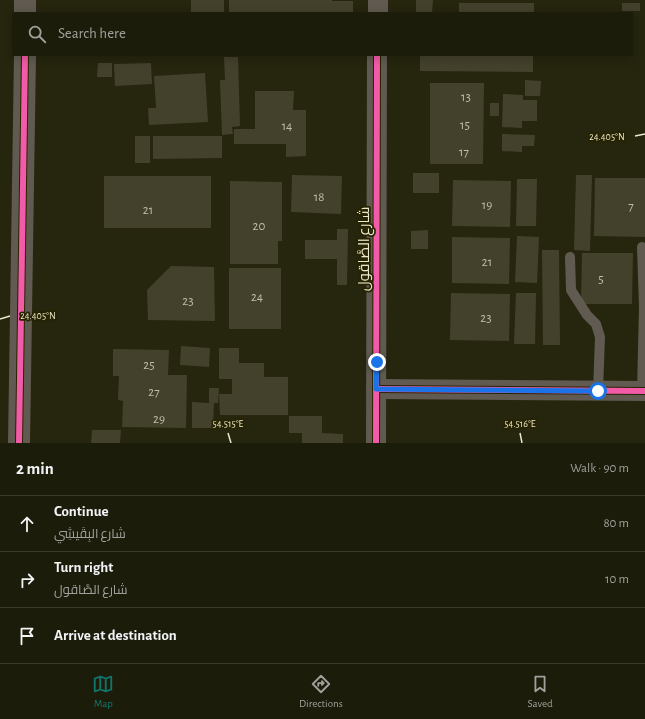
<!DOCTYPE html>
<html lang="en">
<head>
<meta charset="utf-8">
<style>
	body { margin:0; font-family:"Alegreya Sans",Cairo,sans-serif; background:#292918; color:#f1f3f6 }
	.stop { position:absolute; width:12px; height:12px; margin:-9px; border:3px solid #1a73e8; border-radius:50%; background:#fff }
	.stop.end { background:#1a73e8; border-color:#fff; box-shadow:0 1px 4px #0008 }
	.list { margin:0; padding:0; list-style:none }
	h2 { display:flex; justify-content:space-between; align-items:center; height:52px; margin:0; padding:0 16px; font-size:17px }
	h2 small { font-size:13px; font-weight:400; color:#a0a19c }
	.list li { display:grid; grid-template-columns:26px 1fr auto; gap:12px; align-items:center; box-sizing:border-box; height:56px; padding:0 16px; border-top:1px solid #3a3a2b }
	.list b { display:block; font-size:15px; white-space:nowrap }
	.list p { margin:0; font-size:13px; white-space:nowrap; color:#a0a19c }
	.list em { font-size:13px; font-style:normal; color:#a0a19c }
	.icon { flex:none; width:22px; height:22px; fill:none; stroke:currentColor; stroke-width:2; stroke-linecap:round; stroke-linejoin:round }
	.map { position:relative; flex:none; width:645px; height:443px; overflow:hidden }
	.search { position:absolute; background:#1c1c0a; box-shadow:0 2px 10px #0003; left:12px; right:12px; top:12px; height:44px; display:flex; align-items:center; gap:10px; box-sizing:border-box; padding:0 14px; border-radius:0px; color:#a0a19c; font-size:15px }
	.sheet { height:220px; background:#1c1c0a }
	nav { display:flex; justify-content:space-around; align-items:center; box-sizing:border-box; height:56px; border-top:1px solid #3a3a2b; background:#1c1c0a; font-size:11px; color:#a0a19c }
	nav a { display:grid; justify-items:center; gap:2px }
	nav .on { color:#0f766e }
	.map>svg:first-child { display:block }
</style>
</head>
<body>
<div class="map">
<svg width="645" height="443" viewBox="0 0 645 443">
	<rect width="100%" height="100%" fill="#26250e"/>
	<g fill="#43412c">
		<rect x="191" y="0" width="33" height="13"/>
		<polygon points="229,0 332,0 332,1 353,1 353,13 229,13"/>
		<polygon points="416,0 433,0 432,13 416,13"/>
		<rect x="459" y="3" width="75" height="10"/>
		<rect x="622" y="3" width="18" height="8"/>
		<polygon points="420,55 533,55 533,72 420,71"/>
		<polygon points="224,57 238,57 240,126 232,127 233,134 222,135 220,80 225,80"/>
		<polygon points="98,63 112,63 112,77 97,77"/>
		<polygon points="151,63 152,84 115,86 114,64"/>
		<polygon points="205,73 208,122 149,125 148,108 156,108 154,76"/>
		<polygon points="525,80 541,81 540,96 525,96"/>
		<polygon points="430,83 484,83 483,164 430,164"/>
		<polygon points="255,91 294,91 293,110 306,110 306,156 286,157 286,144 234,144 234,129 255,129"/>
		<polygon points="503,94 523,95 523,100 537,100 537,121 522,121 522,128 502,127"/>
		<rect x="490" y="103" width="9" height="13"/>
		<polygon points="502,134 535,135 534,146 522,146 522,152 502,151"/>
		<rect x="135" y="136" width="15" height="27"/>
		<polygon points="153,136 222,136 222,158 153,159"/>
		<rect x="413" y="173" width="26" height="20"/>
		<polygon points="292,175 342,176 341,214 291,212"/>
		<polygon points="576,175 592,175 590,251 574,250"/>
		<rect x="104" y="176" width="107" height="52"/>
		<polygon points="595,178 645,178 645,237 594,236"/>
		<polygon points="517,179 537,179 536,226 516,226"/>
		<polygon points="453,180 511,181 510,227 452,226"/>
		<polygon points="230,181 282,182 282,241 278,241 278,264 230,264"/>
		<polygon points="337,229 348,229 347,285 337,285 337,259 305,259 305,240 337,240"/>
		<polygon points="428,230 428,249 411,249 411,231"/>
		<polygon points="517,236 539,237 537,283 515,282"/>
		<polygon points="452,237 510,238 509,284 452,283"/>
		<polygon points="542,250 559,250 560,345 543,345"/>
		<polygon points="582,253 633,253 632,304 581,304"/>
		<polygon points="171,266 214,267 215,321 148,320 147,290"/>
		<rect x="229" y="268" width="52" height="61"/>
		<polygon points="451,293 510,294 509,341 450,340"/>
		<polygon points="516,293 536,293 535,344 514,344"/>
		<polygon points="181,346 210,348 209,367 180,365"/>
		<polygon points="219,348 239,348 239,363 264,363 264,377 288,377 288,415 220,415 219,394 232,394 232,379 219,379"/>
		<polygon points="113,349 169,350 168,375 187,375 186,428 122,427 123,401 118,400 119,376 113,376"/>
		<polygon points="209,388 219,388 218,403 214,403 213,428 192,428 192,402 209,403"/>
		<polygon points="289,416 322,416 322,433 343,434 343,443 302,443 302,433 289,433"/>
		<polygon points="92,430 121,430 120,443 91,443"/>
	</g>
	<g fill="none" stroke-linecap="round" stroke-linejoin="round">
		<g stroke="#605a50" stroke-width="10">
			<polyline points="570,257 571,290 587,315 596,324 600,337 598,391"/>
			<polyline points="642,391 644,307 642,247"/>
		</g>
		<g stroke="#605a50" stroke-width="20">
			<polyline points="378,13 378,0"/>
			<polyline points="376,389 645,391"/>
			<polyline points="376,443 377,55"/>
		</g>
		<g stroke="#605a50" stroke-width="22">
			<polyline points="25,13 25,0"/>
			<polyline points="19,443 25,55"/>
		</g>
		<defs>
			<g id="cycleway">
				<polyline points="376,389 645,391"/>
				<polyline points="19,443 25,55"/>
				<polyline points="376,443 377,55"/>
			</g>
		</defs>
		<use href="#cycleway" stroke="#272300" stroke-width="8"/>
		<use href="#cycleway" stroke="#f35aa7" stroke-width="6"/>
	</g>
	<g fill="none" stroke-linecap="round" stroke-linejoin="round">
		<polyline stroke="#1a73e8" stroke-width="5" points="377,362 376,389 598,391"/>
	</g>
	<path fill="none" stroke="#e9e8cc" stroke-width="1.5" d="M635,136L645,134M0,319L10,316M228,433L231,443M520,433L522,443"/>
	<g text-anchor="middle" stroke-width="3.5" stroke-linejoin="round" paint-order="stroke">
		<g font-size="13" fill="#c0bea4">
			<text x="466" y="101">13</text>
			<text x="465" y="129">15</text>
			<text x="287" y="130">14</text>
			<text x="464" y="156">17</text>
			<text x="319" y="201">18</text>
			<text x="487" y="209">19</text>
			<text x="631" y="210">7</text>
			<text x="148" y="214">21</text>
			<text x="259" y="230">20</text>
			<text x="487" y="266">21</text>
			<text x="601" y="283">5</text>
			<text x="257" y="301">24</text>
			<text x="188" y="305">23</text>
			<text x="486" y="322">23</text>
			<text x="149" y="369">25</text>
			<text x="154" y="396">27</text>
			<text x="159" y="423">29</text>
		</g>
		<g font-size="15" fill="#e9e8cc" stroke="#272300">
			<text transform="translate(364 249) rotate(-90)" y="5">شارع الصَّاقول</text>
		</g>
	</g>
	<g font-size="10" text-anchor="middle" fill="#e9e8cc" stroke="#272300" stroke-width="3.5" stroke-linejoin="round" paint-order="stroke">
		<text x="607" y="140">24.405°N</text>
		<text x="38" y="319">24.405°N</text>
		<text x="228" y="427">54.515°E</text>
		<text x="520" y="427">54.516°E</text>
	</g>
</svg>
<div class="stop" style="left:598px;top:391px"></div>
<div class="stop end" style="left:377px;top:362px"></div>
<div class="search"><svg class="icon" aria-label="search" viewBox="0 0 24 24"><circle cx="10" cy="10" r="6"/><path d="M15 15l6 6"/></svg>Search here</div>
</div>
<section class="sheet">
<h2>2 min<small>Walk · 90 m</small></h2>
<ul class="list">
<li><svg class="icon" aria-label="ahead" viewBox="0 0 24 24"><path d="M12 20V5M6 11l6-6 6 6"/></svg><div><b>Continue</b><p>شارع البِقَيشِي</p></div><em>80 m</em></li>
<li><svg class="icon" aria-label="right" viewBox="0 0 24 24"><path d="M7 20v-9h11M14 6l5 5-5 5"/></svg><div><b>Turn right</b><p>شارع الصَّاقول</p></div><em>10 m</em></li>
<li><svg class="icon" aria-label="arrive" viewBox="0 0 24 24"><path d="M6 21V4h12l-3 4 3 4H6"/></svg><div><b>Arrive at destination</b></div></li>
</ul>
</section>
<nav>
<a class="on"><svg class="icon" aria-label="map" viewBox="0 0 24 24"><path d="M3 6l6-2 6 2 6-2v14l-6 2-6-2-6 2zM9 4v14M15 6v14"/></svg>Map</a>
<a><svg class="icon" aria-label="directions" viewBox="0 0 24 24"><path d="M12 3l9 9-9 9-9-9zM9 14v-3h6M13 9l2 2-2 2"/></svg>Directions</a>
<a><svg class="icon" aria-label="saved" viewBox="0 0 24 24"><path d="M7 4h10v16l-5-4-5 4z"/></svg>Saved</a>
</nav>
</body>
</html>
